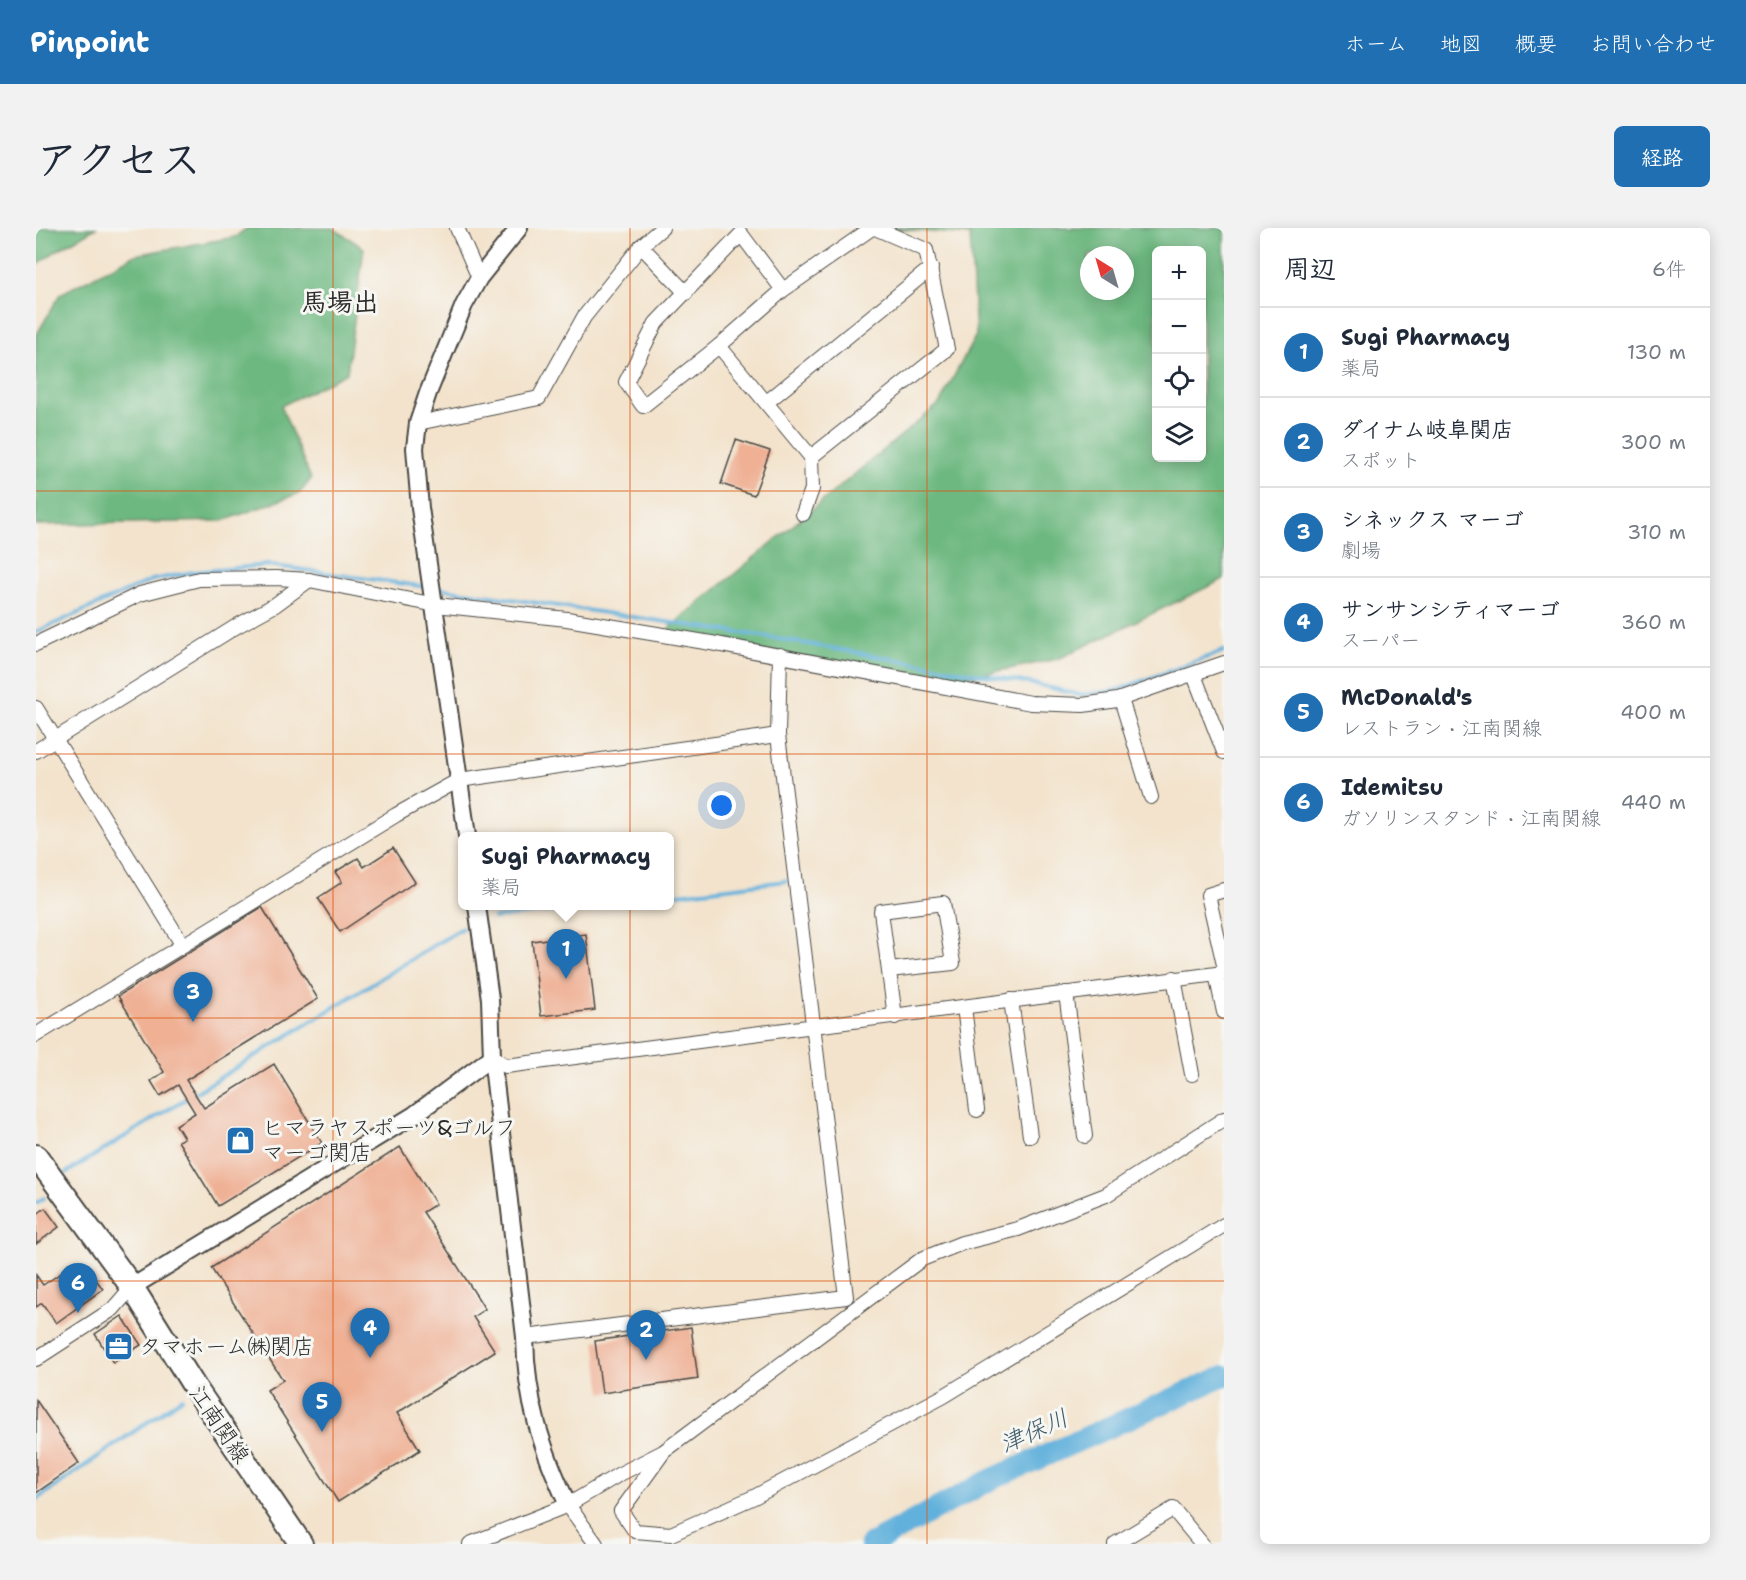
<!DOCTYPE html>
<html lang="ja">
<head>
<meta charset="utf-8">
<style>
	body { margin:0; font-family:"Shantell Sans","Klee One",sans-serif; background:#f2f2f3; color:#1f2937 }
	.controls { position:absolute; right:18px; top:18px; display:grid; overflow:hidden; border-radius:9px; box-shadow:0 3px 15px #0003 }
	.controls button { width:54px; height:54px; display:grid; place-items:center; padding:0; border:0; border-bottom:2px solid #e0e1e3; background:#fff; color:#1f2937; font:30px sans-serif }
	.compass { position:absolute; left:1044px; top:18px; width:54px; height:54px; border-radius:50%; background:#fff; box-shadow:0 3px 15px #0003; rotate:323deg }
	.you { position:absolute; left:686px; top:578px; width:21px; height:21px; margin:-15px; border:4px solid #fff; border-radius:50%; background:#1a73e8; box-shadow:0 0 0 9px #1a73e833 }
	.badge { display:grid; place-items:center; width:39px; height:39px; border-radius:50%; background:#1f6fb2; color:#fff; font-size:20px; font-weight:700 }
	.pin { position:absolute; translate:-50% -50px; filter:drop-shadow(0 2px 3px #0008) }
	.pin::after { content:''; position:absolute; top:32px; width:21px; height:18px; background:inherit; clip-path:polygon(0 0,100% 0,50% 100%) }
	.popup { position:absolute; left:422px; top:604px; width:216px; height:78px; box-sizing:border-box; display:grid; place-content:center; border-radius:9px; background:#fff; filter:drop-shadow(0 2px 4px #0005); font-size:20px; white-space:nowrap; color:#747a83 }
	.popup b { font-size:22px; color:#1f2937 }
	.popup::after { content:''; position:absolute; left:50%; top:100%; margin-left:-12px; border:12px solid transparent; border-top-color:#fff }
	.list { margin:0; padding:0; list-style:none }
	h2 { display:flex; justify-content:space-between; align-items:center; height:78px; margin:0; padding:0 24px; font-size:26px }
	h2 small { font-size:20px; font-weight:400; color:#747a83 }
	.list li { display:grid; grid-template-columns:39px 1fr auto; gap:18px; align-items:center; box-sizing:border-box; height:90px; padding:0 24px; border-top:2px solid #e0e1e3 }
	.list b { display:block; font-size:22px; white-space:nowrap }
	.list p { margin:0; font-size:20px; white-space:nowrap; color:#747a83 }
	.list em { font-size:20px; font-style:normal; color:#747a83 }
	.icon { flex:none; width:33px; height:33px; fill:none; stroke:currentColor; stroke-width:2; stroke-linecap:round; stroke-linejoin:round }
	.map { position:relative; flex:none; width:1188px; height:1316px; overflow:hidden; border-radius:9px }
	header { display:flex; align-items:center; gap:36px; box-sizing:border-box; height:84px; padding:0 30px; background:#1f6fb2; color:#fff }
	header strong { font-size:28px }
	nav { display:flex; gap:33px; margin-inline-start:auto; font-size:21px }
	.intro { display:flex; align-items:center; justify-content:space-between; box-sizing:border-box; height:144px; padding:0 36px }
	h1 { margin:0; font-size:42px }
	.button { padding:15px 27px; border-radius:9px; background:#1f6fb2; color:#fff; font-size:21px; font-weight:700 }
	main { display:flex; gap:36px; padding:0 36px }
	aside { flex:1; background:#fff; border-radius:9px; box-shadow:0 3px 15px #0003 }
	.map>svg:first-child { display:block }
</style>
</head>
<body>
<header>
<strong>Pinpoint</strong>
<nav><a>ホーム</a><a>地図</a><a>概要</a><a>お問い合わせ</a></nav>
</header>
<div class="intro"><h1>アクセス</h1><a class="button">経路</a></div>
<main>
<div class="map">
<svg width="1188" height="1316" viewBox="0 0 1188 1316">
	<rect width="100%" height="100%" fill="#f6f6f2"/>
	<filter id="ink" filterUnits="userSpaceOnUse"><feTurbulence type="fractalNoise" baseFrequency=".0167" numOctaves="2"/><feDisplacementMap in="SourceGraphic" scale="12" xChannelSelector="R" yChannelSelector="G"/><feConvolveMatrix kernelMatrix="1 2 1 2 8 2 1 2 1" color-interpolation-filters="sRGB"/></filter>
	<filter id="wash" filterUnits="userSpaceOnUse"><feTurbulence type="fractalNoise" baseFrequency=".008" numOctaves="4" result="noise"/><feDisplacementMap in="SourceGraphic" scale="24" xChannelSelector="R" yChannelSelector="G"/><feGaussianBlur stdDeviation="1.35" result="paint"/><feColorMatrix in="noise" values="0 0 0 0 0 0 0 0 0 0 0 0 0 0 0 0 0 1.4 0 .05"/><feComposite in="paint" operator="in"/></filter>
	<g filter="url(#wash)">
		<rect width="100%" height="100%" fill="#f3e3cc"/>
		<g fill="#6db880" stroke="#4c7256" stroke-width="1.5" fill-rule="evenodd">
			<polygon points="0,0 60,0 20,23 0,38"/>
			<polygon points="211,0 297,0 328,20 311,145 245,178 275,251 264,265 187,293 0,297 0,108 24,66 99,27 199,9"/>
			<path d="M845,0H1188V351L1022,431L898,456L625,407L903,176L940,107L934,7ZM1120,22H1166V230H1120ZM1053,27H1089V63H1053Z"/>
		</g>
		<g fill="none" stroke-linecap="round" stroke-linejoin="round">
			<g stroke="#62b1dc" stroke-width="4">
				<polyline points="401,360 732,409 999,456 1044,467 1079,463 1188,423"/>
				<polyline points="0,404 116,352 158,344 232,337 391,359"/>
				<polyline points="634,667 750,653"/>
				<polyline points="458,690 554,678"/>
				<polyline points="30,945 426,700"/>
				<polyline points="0,975 8,970"/>
				<polyline points="0,1272 146,1170"/>
			</g>
			<polyline stroke="#62b1dc" stroke-width="22" points="835,1316 952,1253 1188,1148"/>
		</g>
		<g id="blocks">
			<g fill="#efb094">
				<polygon points="700,212 734,223 718,267 685,256"/>
				<polygon points="357,620 379,654 304,704 282,670 306,654 299,644 322,630 328,639"/>
				<polygon points="226,679 282,771 150,852 168,880 238,836 286,915 182,978 142,913 148,910 140,897 159,885 142,857 124,868 115,853 128,844 82,768"/>
				<polygon points="550,706 559,782 505,788 496,713"/>
				<polygon points="364,919 400,976 387,984 449,1081 437,1089 459,1123 361,1185 384,1222 302,1274 231,1162 247,1152 175,1040"/>
				<polygon points="9,980 23,999 0,1016 0,987"/>
				<polygon points="25,1045 35,1060 56,1046 67,1061 20,1095 6,1075 0,1079 0,1047 7,1057"/>
				<polygon points="86,1088 105,1117 77,1135 59,1106"/>
				<polygon points="655,1099 662,1151 566,1165 559,1113"/>
				<polygon points="0,1172 43,1235 0,1265"/>
			</g>
		</g>
	</g>
	<g filter="url(#ink)">
		<use href="#blocks" fill-opacity="0" stroke="#494743" stroke-width="1.5"/>
		<g fill="none" stroke-linecap="round" stroke-linejoin="round">
			<defs>
				<g id="minor">
					<polyline points="421,0 443,50"/>
					<polyline points="605,18 650,65"/>
					<polyline points="747,62 705,6 620,95 590,154 607,178 683,118 747,62 836,0"/>
					<polyline points="683,118 775,229 776,261 767,286"/>
					<polyline points="731,174 895,40"/>
					<polyline points="382,195 503,170 548,89 605,18 626,0"/>
					<polyline points="775,229 911,121 890,22 839,0"/>
					<polyline points="0,416 104,366 163,351 240,350 273,352 400,377 531,391 675,415 995,475 1047,477 1081,472 1188,435"/>
					<polyline points="1158,447 1188,524"/>
					<polyline points="1085,471 1115,569"/>
					<polyline points="0,480 146,716"/>
					<polyline points="0,523 201,398 239,377 273,352"/>
					<polyline points="1188,662 1172,667 1188,737"/>
					<polyline points="853,742 917,735 907,675 845,683 859,789"/>
					<polyline points="1180,746 1188,784"/>
					<polyline points="1138,750 1156,846"/>
					<polyline points="1030,765 1049,908"/>
					<polyline points="975,772 994,908"/>
					<polyline points="928,779 941,882"/>
					<polyline points="0,807 360,587 423,552 742,507"/>
					<polyline points="456,829 470,838 1188,745"/>
					<polyline points="489,1109 810,1069 742,507 744,427"/>
					<polyline points="0,1131 77,1081 96,1059"/>
					<polyline points="626,1226 585,1283 599,1303 635,1306 718,1269 908,1168 1188,997"/>
					<polyline points="532,1277 560,1316"/>
					<polyline points="434,1316 532,1277 582,1247 627,1224 886,1031 926,1015 982,1001 1070,967 1188,891"/>
					<polyline points="1079,1316 1137,1281 1166,1316"/>
				</g>
				<g id="tertiary">
					<polyline points="431,608 384,280 379,220 382,195 392,165 428,77 443,50 483,0"/>
					<path d="M441,678L454,771L456,829L489,1109C490,1173 505,1219 532,1277"/>
					<polyline points="96,1059 378,887 456,829"/>
				</g>
				<polyline id="primary" points="0,928 96,1059 158,1158 265,1316"/>
			</defs>
			<use href="#minor" stroke="#494743" stroke-width="16"/>
			<use href="#tertiary" stroke="#494743" stroke-width="20"/>
			<use href="#primary" stroke="#494743" stroke-width="26"/>
			<use href="#minor" stroke="#fff" stroke-width="14"/>
			<use href="#tertiary" stroke="#fff" stroke-width="16"/>
			<use href="#primary" stroke="#fff" stroke-width="22"/>
		</g>
	</g>
	<path fill="none" stroke="#df570e" stroke-width="1.5" stroke-opacity="0.55" d="M297,0V1316M594,0V1316M891,0V1316M0,263H1188M0,526H1188M0,790H1188M0,1053H1188"/>
	<defs>
		<symbol id="shop-square" viewBox="-11 -11 22 22"><rect x="-9" y="-9" width="18" height="18" rx="4" fill="#1f6fb2" stroke="#f6f6f2"/><path d="M-5-2.5h2.3a2.7 3.5 0 0 1 5.4 0H5L5.5 6h-11ZM-1.5-2.5h3a1.5 2.3 0 0 0-3 0Z" fill="#fff"/></symbol>
		<symbol id="office-square" viewBox="-11 -11 22 22"><rect x="-9" y="-9" width="18" height="18" rx="4" fill="#1f6fb2" stroke="#f6f6f2"/><path d="M-6-3h4V-5.5h4V-3h4V5H-6ZM-1-4.5V-3h2v-1.5ZM-6 0V1H6V0Z" fill="#fff"/></symbol>
	</defs>
	<g fill-rule="evenodd">
		<use href="#shop-square" x="188" y="896" width="33" height="33"/>
		<use href="#office-square" x="66" y="1102" width="33" height="33"/>
	</g>
	<g text-anchor="middle" stroke-width="6" stroke-linejoin="round" paint-order="stroke">
		<g font-size="22" fill="#2b2b2b" stroke="#f6f6f2" text-anchor="start">
			<text x="226" y="907">ヒマラヤスポーツ&amp;ゴルフ<tspan x="226" dy="25">マーゴ関店</tspan></text>
			<text x="103" y="1126">タマホーム㈱関店</text>
		</g>
		<g font-size="22" fill="#2b2b2b" stroke="#f6f6f2">
			<text transform="translate(184 1196) rotate(56)" y="8">江南関線</text>
		</g>
		<g font-size="24" font-style="italic" fill="#3e5a69" stroke="#f6f6f2">
			<text transform="translate(998 1203) rotate(-24)" y="8">津保川</text>
		</g>
		<g font-size="26" font-weight="bold" fill="#2b2b2b" stroke="#f6f6f2">
			<text x="304" y="83">馬場出</text>
		</g>
	</g>
</svg>
<div class="controls">
<button>+</button>
<button>−</button>
<button><svg class="icon" aria-label="locate" viewBox="0 0 24 24"><circle cx="12" cy="12" r="6"/><path d="M12 2v4M12 18v4M2 12h4M18 12h4"/></svg></button>
<button><svg class="icon" aria-label="layers" viewBox="0 0 24 24"><path d="M12 4l9 5-9 5-9-5zM3 14l9 5 9-5"/></svg></button>
</div>
<svg class="compass" viewBox="-18 -18 36 36"><path d="M0-13l5 13h-10z" fill="#e53935"/><path d="M0 13l5-13h-10z" fill="#747a83"/></svg>
<div class="you"></div>
<div class="pin badge" style="left:530px;top:751px">1</div>
<div class="popup"><b>Sugi Pharmacy</b>薬局</div>
<div class="pin badge" style="left:610px;top:1132px">2</div>
<div class="pin badge" style="left:157px;top:794px">3</div>
<div class="pin badge" style="left:334px;top:1130px">4</div>
<div class="pin badge" style="left:286px;top:1204px">5</div>
<div class="pin badge" style="left:42px;top:1085px">6</div>
</div>
<aside>
<h2>周辺<small>6件</small></h2>
<ul class="list">
<li><span class="badge">1</span><div><b>Sugi Pharmacy</b><p>薬局</p></div><em>130 m</em></li>
<li><span class="badge">2</span><div><b>ダイナム岐阜関店</b><p>スポット</p></div><em>300 m</em></li>
<li><span class="badge">3</span><div><b>シネックス マーゴ</b><p>劇場</p></div><em>310 m</em></li>
<li><span class="badge">4</span><div><b>サンサンシティマーゴ</b><p>スーパー</p></div><em>360 m</em></li>
<li><span class="badge">5</span><div><b>McDonald's</b><p>レストラン · 江南関線</p></div><em>400 m</em></li>
<li><span class="badge">6</span><div><b>Idemitsu</b><p>ガソリンスタンド · 江南関線</p></div><em>440 m</em></li>
</ul>
</aside>
</main>
</body>
</html>
